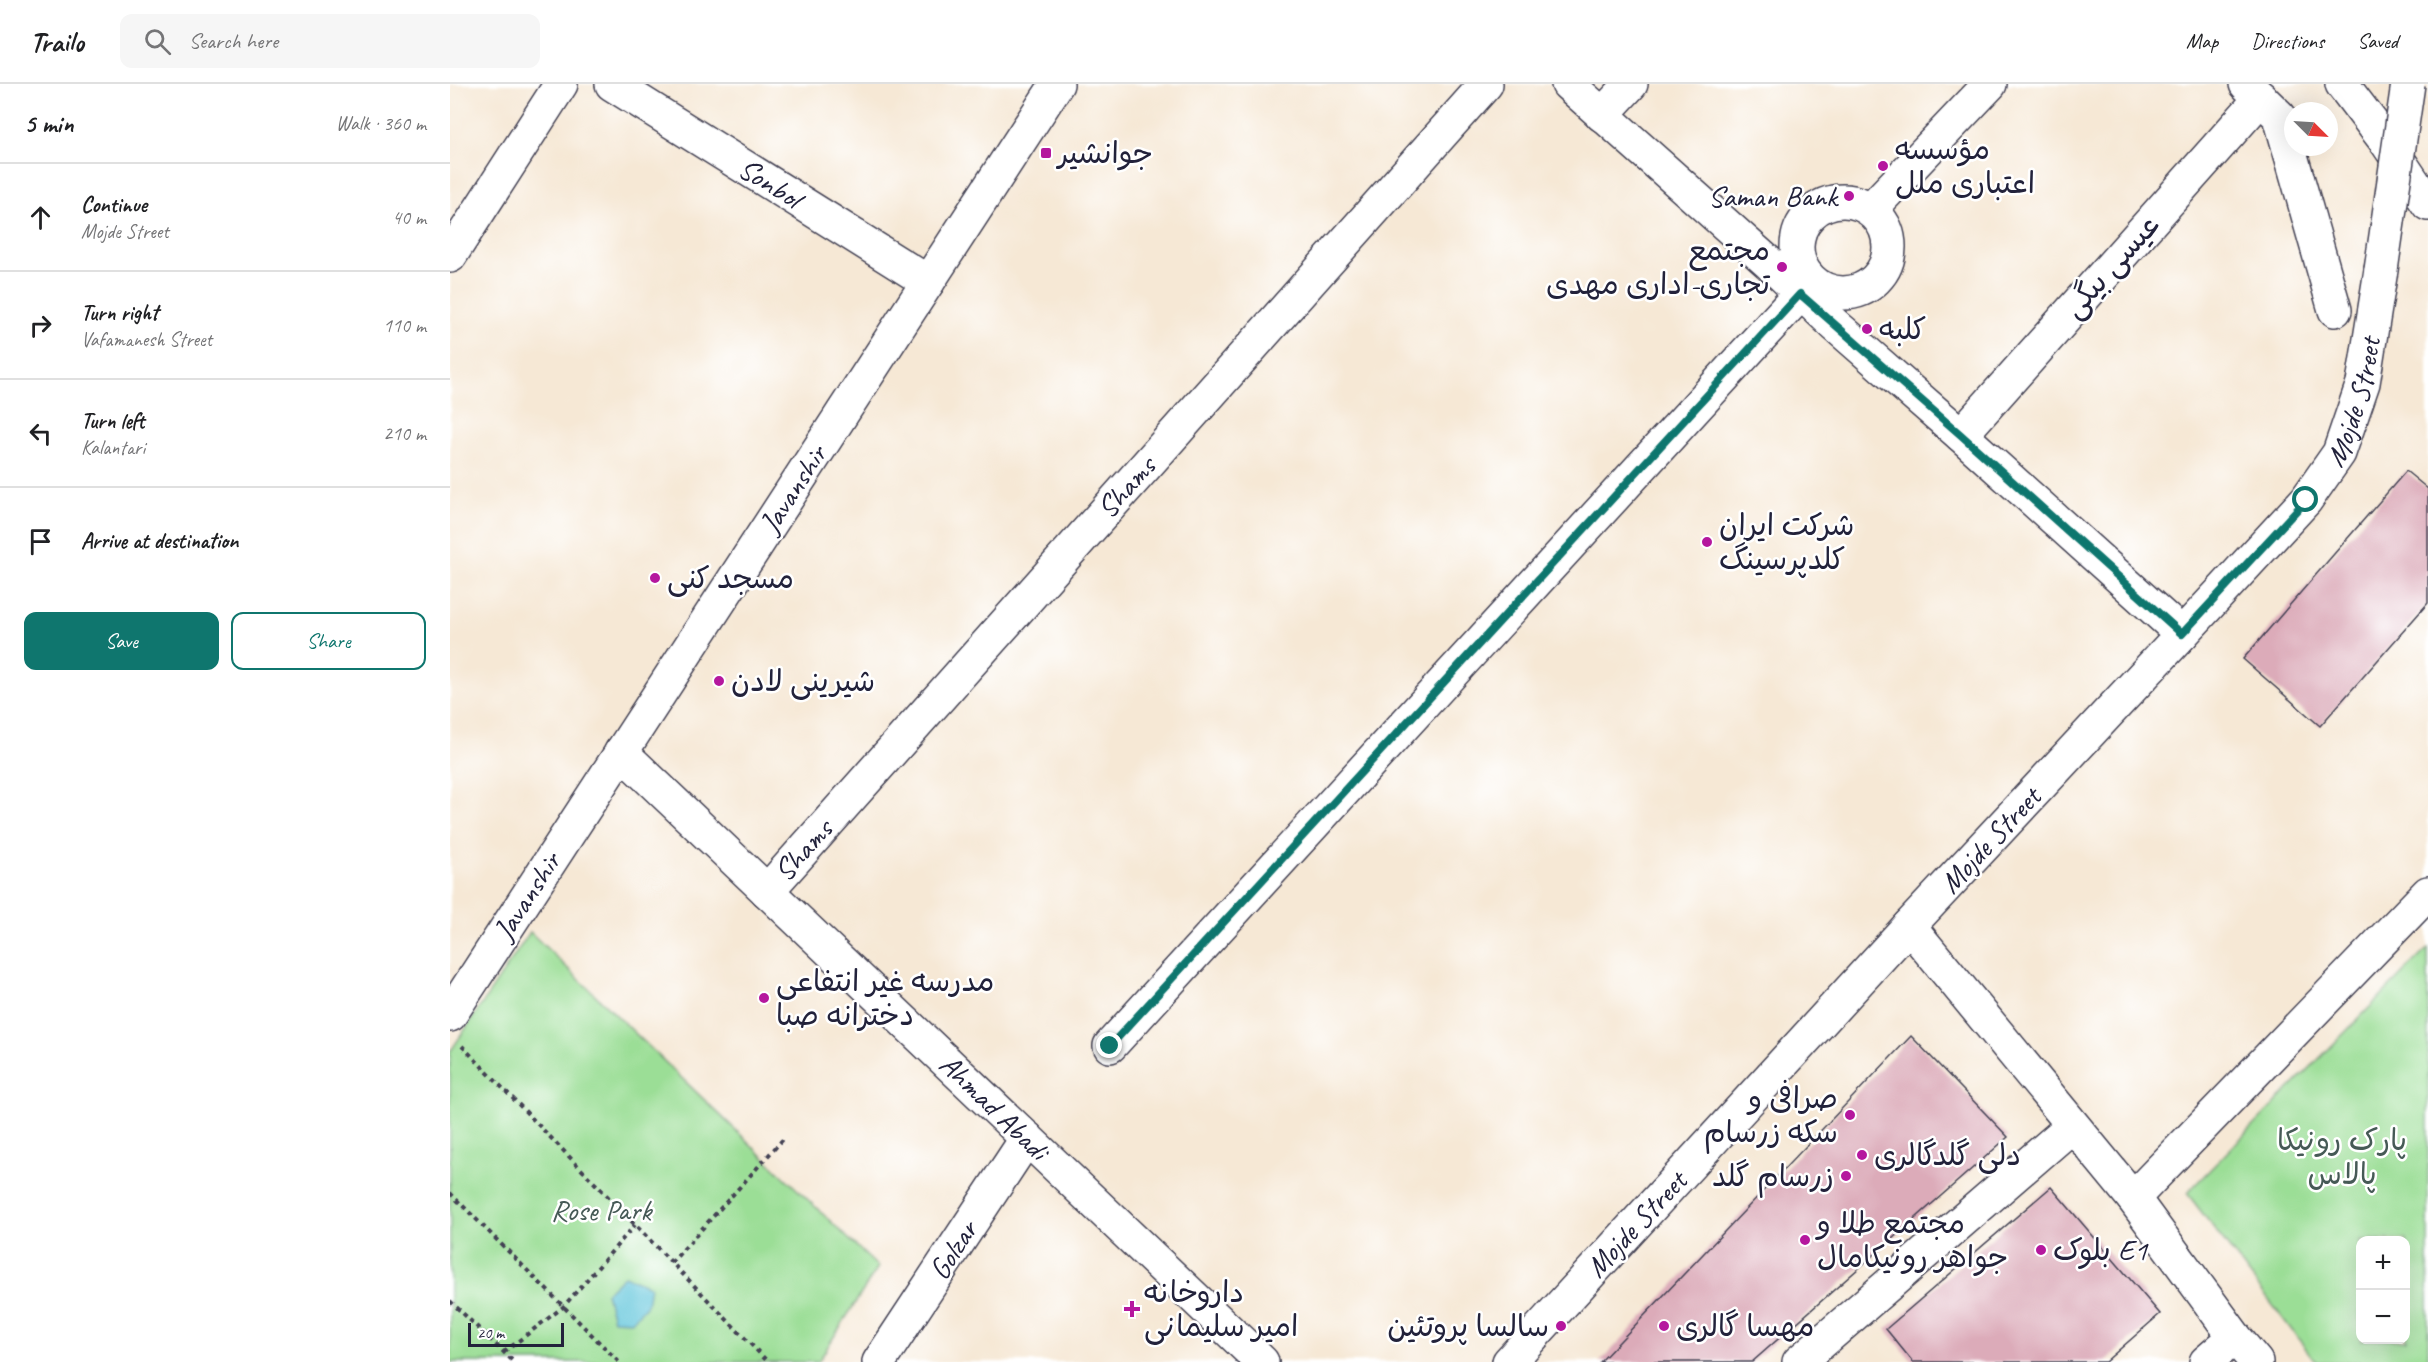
<!DOCTYPE html>
<html lang="en">
<head>
<meta charset="utf-8">
<style>
	body { margin:0; font-family:Caveat,"Playpen Sans Arabic",sans-serif; background:#f6f6f6; color:#202124 }
	.controls { position:absolute; right:18px; bottom:18px; display:grid; overflow:hidden; border-radius:12px; box-shadow:0 6px 24px #0002 }
	.controls button { width:54px; height:54px; display:grid; place-items:center; padding:0; border:0; border-bottom:2px solid #e0e0e0; background:#fff; color:#202124; font:30px sans-serif }
	.compass { position:absolute; left:1834px; top:18px; width:54px; height:54px; border-radius:50%; background:#fff; box-shadow:0 6px 24px #0002; rotate:114deg }
	.scale { position:absolute; left:18px; bottom:15px; width:96px; box-sizing:border-box; padding-left:6px; border:3px solid #22223b; border-top:0; font-size:16px; line-height:21px; white-space:nowrap; color:#22223b; -webkit-text-stroke:4px #fff; paint-order:stroke }
	.stop { position:absolute; width:18px; height:18px; margin:-14px; border:4px solid #0f766e; border-radius:50%; background:#fff }
	.stop.end { background:#0f766e; border-color:#fff; box-shadow:0 2px 6px #0008 }
	.list { margin:0; padding:0; list-style:none }
	h2 { display:flex; justify-content:space-between; align-items:center; height:78px; margin:0; padding:0 24px; font-size:26px }
	h2 small { font-size:20px; font-weight:400; color:#757577 }
	.list li { display:grid; grid-template-columns:39px 1fr auto; gap:18px; align-items:center; box-sizing:border-box; height:108px; padding:0 24px; border-top:2px solid #e0e0e0 }
	.list b { display:block; font-size:22px; white-space:nowrap }
	.list p { margin:0; font-size:20px; white-space:nowrap; color:#757577 }
	.list em { font-size:20px; font-style:normal; color:#757577 }
	.actions { display:flex; gap:12px; padding:18px 24px }
	.actions a { flex:1; padding:14px 0; border:2px solid #0f766e; border-radius:12px; text-align:center; font-size:21px; color:#0f766e }
	.actions .main { background:#0f766e; color:#fff }
	.icon { flex:none; width:33px; height:33px; fill:none; stroke:currentColor; stroke-width:2; stroke-linecap:round; stroke-linejoin:round }
	.map { position:relative; flex:none; width:1978px; height:1278px; overflow:hidden }
	header { display:flex; align-items:center; gap:36px; box-sizing:border-box; height:84px; padding:0 30px; background:#fff; border-bottom:2px solid #e0e0e0 }
	header strong { font-size:28px }
	nav { display:flex; gap:33px; margin-inline-start:auto; font-size:21px }
	.search { width:420px; height:54px; background:#f6f6f6; display:flex; align-items:center; gap:15px; box-sizing:border-box; padding:0 21px; border-radius:12px; color:#757577; font-size:22px }
	main { display:flex }
	aside { flex:1; background:#fff }
	.map>svg:first-child { display:block }
</style>
</head>
<body>
<header>
<strong>Trailo</strong>
<div class="search"><svg class="icon" aria-label="search" viewBox="0 0 24 24"><circle cx="10" cy="10" r="6"/><path d="M15 15l6 6"/></svg>Search here</div>
<nav><a>Map</a><a>Directions</a><a>Saved</a></nav>
</header>
<main>
<aside>
<h2>5 min<small>Walk · 360 m</small></h2>
<ul class="list">
<li><svg class="icon" aria-label="ahead" viewBox="0 0 24 24"><path d="M12 20V5M6 11l6-6 6 6"/></svg><div><b>Continue</b><p>Mojde Street</p></div><em>40 m</em></li>
<li><svg class="icon" aria-label="right" viewBox="0 0 24 24"><path d="M7 20v-9h11M14 6l5 5-5 5"/></svg><div><b>Turn right</b><p>Vafamanesh Street</p></div><em>110 m</em></li>
<li><svg class="icon" aria-label="left" viewBox="0 0 24 24"><path d="M17 20v-9H6M10 6l-5 5 5 5"/></svg><div><b>Turn left</b><p>Kalantari</p></div><em>210 m</em></li>
<li><svg class="icon" aria-label="arrive" viewBox="0 0 24 24"><path d="M6 21V4h12l-3 4 3 4H6"/></svg><div><b>Arrive at destination</b></div></li>
</ul>
<div class="actions"><a class="main">Save</a><a>Share</a></div>
</aside>
<div class="map">
<svg width="1978" height="1278" viewBox="0 0 1978 1278">
	<rect width="100%" height="100%" fill="#fff"/>
	<filter id="ink" filterUnits="userSpaceOnUse"><feTurbulence type="fractalNoise" baseFrequency=".0167" numOctaves="2"/><feDisplacementMap in="SourceGraphic" scale="12" xChannelSelector="R" yChannelSelector="G"/><feConvolveMatrix kernelMatrix="1 2 1 2 8 2 1 2 1" color-interpolation-filters="sRGB"/></filter>
	<filter id="wash" filterUnits="userSpaceOnUse"><feTurbulence type="fractalNoise" baseFrequency=".008" numOctaves="4" result="noise"/><feDisplacementMap in="SourceGraphic" scale="24" xChannelSelector="R" yChannelSelector="G"/><feGaussianBlur stdDeviation="1.35" result="paint"/><feColorMatrix in="noise" values="0 0 0 0 0 0 0 0 0 0 0 0 0 0 0 0 0 1.4 0 .05"/><feComposite in="paint" operator="in"/></filter>
	<g filter="url(#wash)">
		<rect width="100%" height="100%" fill="#f6e8d5"/>
		<g fill="#9bde96" stroke="#5e8068" stroke-width="1.5" fill-rule="evenodd">
			<polygon points="80,848 428,1183 368,1278 0,1278 0,968"/>
			<path d="M1978,864V1278H1866L1737,1109ZM1910,1156H1956V1256H1910Z"/>
		</g>
		<polygon fill="#5dc4da" stroke="#40738a" stroke-width="1.5" points="174,1192 200,1202 197,1221 182,1237 163,1236 156,1209"/>
		<g id="blocks">
			<g fill="#dcabb9">
				<polygon points="1956,387 1978,405 1978,519 1870,642 1793,575"/>
				<polygon points="1461,952 1558,1053 1302,1278 1150,1278"/>
				<polygon points="1601,1103 1710,1230 1655,1278 1463,1278 1436,1245"/>
			</g>
		</g>
	</g>
	<g filter="url(#ink)">
		<use href="#blocks" fill-opacity="0" stroke="#424052" stroke-width="1.5"/>
		<g fill="none" stroke-linecap="round" stroke-linejoin="round">
			<defs>
				<g id="minor">
					<polyline points="162,0 478,198"/>
					<polyline points="1796,0 1830,33 1885,226"/>
					<polyline points="1152,31 1181,0"/>
					<circle cx="1393" cy="163" r="46"/>
					<polyline points="1421,125 1540,0"/>
					<polyline points="0,172 111,0"/>
					<polyline points="1511,351 1811,14"/>
					<polyline points="171,668 812,1278"/>
					<polyline points="317,807 1036,0"/>
					<polyline points="1459,842 1683,1114 1785,1253 1806,1278"/>
					<polyline points="660,962 1350,210"/>
					<polyline points="1683,1114 1978,809"/>
					<polyline points="429,1278 577,1054"/>
					<polyline points="1349,1278 1622,1042"/>
					<polyline points="1756,1278 1785,1253"/>
				</g>
				<g id="secondary">
					<polyline points="0,931 607,0"/>
					<polyline points="1059,1278 1459,842 1732,550 1511,351 1385,241 1319,179 1118,0"/>
				</g>
				<g id="primary">
					<path id="s1" d="M1732,550L1856,416L1889,369L1913,299L1931,186"/>
				</g>
				<polyline id="trunk" points="1892,0 1937,59 1978,120"/>
			</defs>
			<use href="#minor" stroke="#424052" stroke-width="36"/>
			<use href="#secondary" stroke="#424052" stroke-width="36"/>
			<use href="#primary" stroke="#424052" stroke-width="36"/>
			<use href="#trunk" stroke="#424052" stroke-width="36"/>
			<g stroke="#424052" stroke-width="4" stroke-dasharray="4.5 4.5" stroke-linecap="butt">
				<polyline points="12,962 318,1278"/>
				<polyline points="0,1109 169,1278"/>
				<polyline points="221,1179 335,1053"/>
				<polyline points="0,1217 64,1278"/>
				<polyline points="54,1268 113,1223 185,1141"/>
			</g>
			<use href="#minor" stroke="#fff" stroke-width="33"/>
			<use href="#secondary" stroke="#fff" stroke-width="33"/>
			<use href="#primary" stroke="#fff" stroke-width="33"/>
			<use href="#trunk" stroke="#fff" stroke-width="33"/>
			<defs>
				<polyline id="primary-bridge" points="1931,186 1958,0"/>
			</defs>
			<use href="#primary-bridge" stroke="#424052" stroke-width="36" stroke-linecap="butt"/>
			<use href="#primary-bridge" stroke="#fff" stroke-width="33"/>
		</g>
	</g>
	<g fill="none" stroke-linecap="round" stroke-linejoin="round" filter="url(#ink)">
		<polyline stroke="#0f766e" stroke-width="8" points="660,962 1350,210 1511,351 1732,550 1856,416"/>
	</g>
	<g fill="#b5179e" stroke="#fff" stroke-width="2">
		<rect x="590" y="63" width="12" height="12" rx="3"/>
		<circle cx="1433" cy="82" r="6"/>
		<circle cx="1399" cy="112" r="6"/>
		<circle cx="1332" cy="183" r="6"/>
		<circle cx="1417" cy="245" r="6"/>
		<circle cx="1257" cy="458" r="6"/>
		<circle cx="205" cy="494" r="6"/>
		<circle cx="269" cy="597" r="6"/>
		<circle cx="314" cy="914" r="6"/>
		<circle cx="1400" cy="1031" r="6"/>
		<circle cx="1412" cy="1071" r="6"/>
		<circle cx="1396" cy="1092" r="6"/>
		<circle cx="1355" cy="1156" r="6"/>
		<circle cx="1591" cy="1166" r="6"/>
		<path d="M679 1216h6v6h6v6h-6v6h-6v-6h-6v-6h6z"/>
		<circle cx="1111" cy="1242" r="6"/>
		<circle cx="1214" cy="1242" r="6"/>
	</g>
	<g text-anchor="middle" stroke-width="5" stroke-linejoin="round" paint-order="stroke">
		<g font-size="30" fill="#22223b" stroke="#fff" text-anchor="start">
			<text x="1445" y="75">مؤسسه<tspan x="1445" dy="34">اعتباری ملل</tspan></text>
			<text x="608" y="79">جوانشیر</text>
			<text x="1387" y="122" text-anchor="end">Saman Bank</text>
			<text x="1320" y="176" text-anchor="end">مجتمع<tspan x="1320" dy="34">تجاری-اداری مهدی</tspan></text>
			<text x="1429" y="255">کلبه</text>
			<text x="1269" y="451">شرکت ایران<tspan x="1269" dy="34">کلدپرسینگ</tspan></text>
			<text x="217" y="504">مسجد کنی</text>
			<text x="281" y="607">شیرینی لادن</text>
			<text x="326" y="907">مدرسه غیر انتفاعی<tspan x="326" dy="34">دخترانه صبا</tspan></text>
			<text x="1388" y="1024" text-anchor="end">صرافی و<tspan x="1388" dy="34">سکه زرسام</tspan></text>
			<text x="1424" y="1081">دلی گلدگالری</text>
			<text x="1384" y="1102" text-anchor="end">زرسام گلد</text>
			<text x="1367" y="1149">مجتمع طلا و<tspan x="1367" dy="34">جواهر رونیکامال</tspan></text>
			<text x="1603" y="1176">بلوک E1</text>
			<text x="694" y="1218">داروخانه<tspan x="694" dy="34">امیر سلیمانی</tspan></text>
			<text x="1099" y="1252" text-anchor="end">سالسا پروتئین</text>
			<text x="1226" y="1252">مهسا گالری</text>
		</g>
		<g font-size="30" fill="#22223b" stroke="#fff">
			<text transform="translate(320 99) rotate(32)" y="10">Sonbol</text>
			<text transform="translate(1661 182) rotate(-48)" y="10">عیسی بیگی</text>
			<text dy="10" stroke="none"><textPath href="#s1" startOffset="294">Mojde Street</textPath></text>
			<text transform="translate(676 403) rotate(-48)" y="10">Shams</text>
			<text transform="translate(343 405) rotate(-57)" y="10">Javanshir</text>
			<text transform="translate(1540 756) rotate(-47)" y="10">Mojde Street</text>
			<text transform="translate(353 766) rotate(-48)" y="10">Shams</text>
			<text transform="translate(77 812) rotate(-57)" y="10">Javanshir</text>
			<text transform="translate(544 1023) rotate(44)" y="10">Ahmad Abadi</text>
			<text transform="translate(1186 1140) rotate(-47)" y="10">Mojde Street</text>
			<text transform="translate(503 1166) rotate(-57)" y="10">Golzar</text>
		</g>
		<g font-size="30" fill="#465a56" stroke="#fff">
			<text x="1892" y="1066">پارک رونیکا<tspan x="1892" dy="34">پالاس</tspan></text>
			<text x="151" y="1136">Rose Park</text>
		</g>
	</g>
</svg>
<div class="controls">
<button>+</button>
<button>−</button>
</div>
<svg class="compass" viewBox="-18 -18 36 36"><path d="M0-13l5 13h-10z" fill="#e53935"/><path d="M0 13l5-13h-10z" fill="#757577"/></svg>
<div class="scale">20 m</div>
<div class="stop" style="left:1856px;top:416px"></div>
<div class="stop end" style="left:660px;top:962px"></div>
</div>
</main>
</body>
</html>
